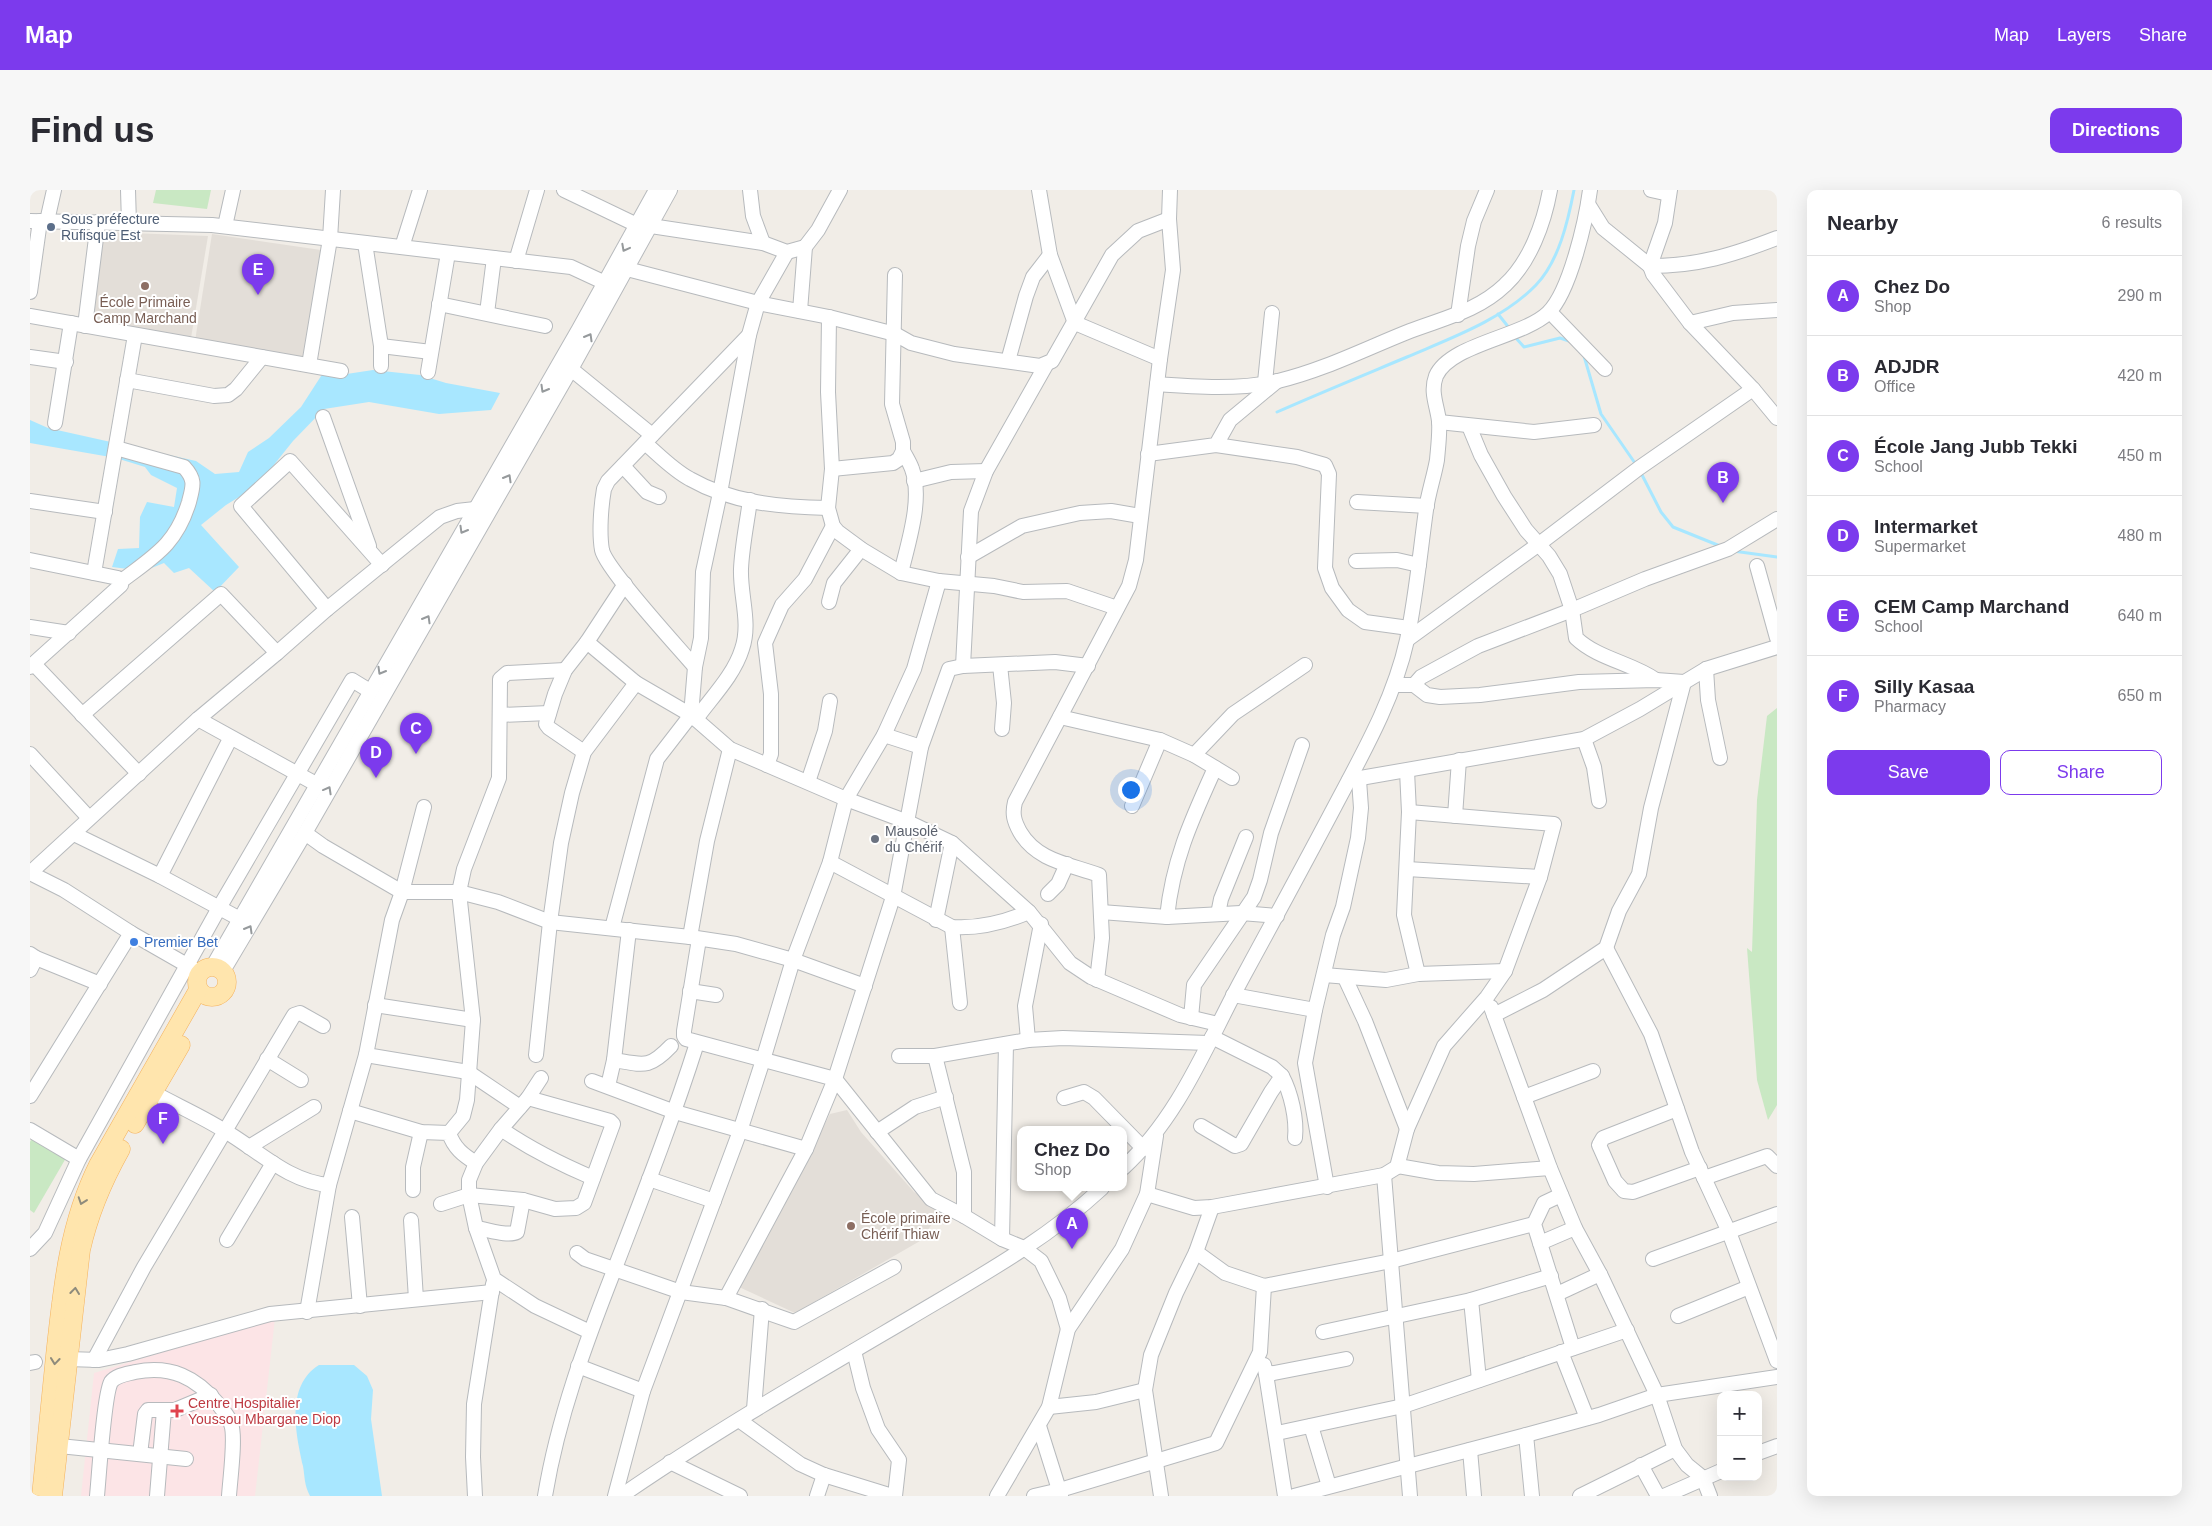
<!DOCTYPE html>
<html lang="en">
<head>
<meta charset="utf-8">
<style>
	body { margin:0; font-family:Helvetica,sans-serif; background:#f7f7f7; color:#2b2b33 }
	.controls { position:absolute; right:15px; bottom:15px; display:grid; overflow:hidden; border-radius:10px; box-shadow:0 5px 20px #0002 }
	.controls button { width:45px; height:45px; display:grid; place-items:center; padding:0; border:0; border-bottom:1px solid #e1e1e2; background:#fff; color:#2b2b33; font:25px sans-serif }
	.you { position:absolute; left:1100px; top:599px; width:18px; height:18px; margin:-12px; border:4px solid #fff; border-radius:50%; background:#1a73e8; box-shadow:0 0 0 8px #1a73e833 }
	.badge { display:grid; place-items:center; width:32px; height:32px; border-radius:50%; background:#7c3aed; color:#fff; font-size:16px; font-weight:700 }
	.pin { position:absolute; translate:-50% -41px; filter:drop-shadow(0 1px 2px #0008) }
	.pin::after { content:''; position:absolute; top:26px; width:18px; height:15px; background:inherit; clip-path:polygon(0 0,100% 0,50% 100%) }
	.popup { position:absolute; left:987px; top:936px; width:110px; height:65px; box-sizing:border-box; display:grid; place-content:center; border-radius:10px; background:#fff; filter:drop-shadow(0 1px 4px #0005); font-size:16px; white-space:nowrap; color:#7c7c81 }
	.popup b { font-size:19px; color:#2b2b33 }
	.popup::after { content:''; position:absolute; left:50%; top:100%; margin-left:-10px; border:10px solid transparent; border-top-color:#fff }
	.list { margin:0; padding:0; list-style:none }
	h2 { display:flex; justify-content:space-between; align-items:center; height:65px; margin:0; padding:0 20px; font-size:21px }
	h2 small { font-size:16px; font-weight:400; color:#7c7c81 }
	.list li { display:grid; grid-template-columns:32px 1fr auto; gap:15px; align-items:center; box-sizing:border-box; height:80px; padding:0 20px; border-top:1px solid #e1e1e2 }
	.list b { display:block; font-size:19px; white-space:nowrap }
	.list p { margin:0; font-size:16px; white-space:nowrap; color:#7c7c81 }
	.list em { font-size:16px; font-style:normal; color:#7c7c81 }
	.actions { display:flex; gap:10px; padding:15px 20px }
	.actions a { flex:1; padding:11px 0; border:1px solid #7c3aed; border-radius:10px; text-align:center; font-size:18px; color:#7c3aed }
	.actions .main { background:#7c3aed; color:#fff }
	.map { position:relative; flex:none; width:1747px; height:1306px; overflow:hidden; border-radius:10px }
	header { display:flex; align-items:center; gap:30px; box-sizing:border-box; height:70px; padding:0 25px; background:#7c3aed; color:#fff }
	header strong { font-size:24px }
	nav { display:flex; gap:28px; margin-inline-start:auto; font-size:18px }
	.intro { display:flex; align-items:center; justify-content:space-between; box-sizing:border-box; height:120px; padding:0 30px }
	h1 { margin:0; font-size:35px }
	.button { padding:12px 22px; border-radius:10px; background:#7c3aed; color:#fff; font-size:18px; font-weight:700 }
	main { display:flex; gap:30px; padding:0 30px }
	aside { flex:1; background:#fff; border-radius:10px; box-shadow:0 5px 20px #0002 }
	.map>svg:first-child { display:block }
</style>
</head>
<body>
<header>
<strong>Map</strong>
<nav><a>Map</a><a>Layers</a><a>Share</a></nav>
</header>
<div class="intro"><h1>Find us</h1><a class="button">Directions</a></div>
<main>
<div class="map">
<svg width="1747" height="1306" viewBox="0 0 1747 1306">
	<rect width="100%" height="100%" fill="#f1ede7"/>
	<g fill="#e3ded8">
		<polygon points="75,42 178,46 161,148 57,131 65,61"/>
		<polygon points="182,44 291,60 274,167 165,151"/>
		<polygon points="817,920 831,942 884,1002 912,1020 890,1051 765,1123 709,1097 800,924"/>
	</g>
	<polygon fill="#fce4e6" points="245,1128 225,1306 51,1306 64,1183"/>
	<g fill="#c9e8c3">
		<polygon points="126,0 181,0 177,19 123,13"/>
		<polygon points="1747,518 1747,915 1738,930 1727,890 1717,758 1722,762 1727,610 1737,526"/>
		<polygon points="2,948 36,968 4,1023 0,1020 0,952"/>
	</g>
	<g fill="#a8e7ff">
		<polygon points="343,180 390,185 416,193 470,203 461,220 409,224 339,212 294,219 263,251 227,296 196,315 171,335 209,377 185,402 159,378 144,383 134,373 114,381 82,377 88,359 109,358 110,327 117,312 144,317 147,298 121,285 115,277 86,268 0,253 0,230 18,238 166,271 185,284 209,282 218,262 239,248 271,217 293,183 310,185"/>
		<path d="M289,1175H324L337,1186L343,1200L341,1229L352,1306H280C274,1294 275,1288 273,1276C266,1244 255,1196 289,1175Z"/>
	</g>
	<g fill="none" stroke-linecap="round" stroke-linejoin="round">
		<g stroke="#a8e7ff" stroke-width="3">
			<polyline points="1468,124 1480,139"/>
			<polyline points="1485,147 1494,157 1530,148 1542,152"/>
			<polyline points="1554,166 1571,224 1607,276"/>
			<path d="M1247,222C1290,203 1334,185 1377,167C1421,148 1472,130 1506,95C1529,71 1538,31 1544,0"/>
			<polyline points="1610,281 1631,322 1643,337 1690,356"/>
			<polyline points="1703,361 1747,367"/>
		</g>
		<defs>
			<g id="minor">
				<polyline points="98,0 99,33"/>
				<polyline points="534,0 607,35"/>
				<polyline points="720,0 723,26 733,53"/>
				<polyline points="1009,0 1020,65 1045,133 1130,169"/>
				<polyline points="1621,0 1639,4"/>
				<polyline points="1640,0 1635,33 1620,76 1623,84 1660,133 1723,199 1747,228"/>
				<path d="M1558,14L1573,38L1620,76C1668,76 1703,65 1747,48"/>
				<polyline points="0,31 182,35 541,77 584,97"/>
				<polyline points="17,31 24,0"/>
				<polyline points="195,36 203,0"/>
				<polyline points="621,36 733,53 757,62 775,57"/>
				<polyline points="335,53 351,156 351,176"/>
				<polyline points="372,57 390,0"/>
				<polyline points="486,71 507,0"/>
				<polyline points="597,79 728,113 799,127 865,144 881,153 924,164 1010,176 1022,171 1082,65 1108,41 1139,29"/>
				<polyline points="0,102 10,31"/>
				<polyline points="409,114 515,136"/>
				<polyline points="770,121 775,57 788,40 810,0"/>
				<polyline points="1520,122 1575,179"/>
				<polyline points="457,123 464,68"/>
				<polyline points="1428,125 1438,56 1444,31 1457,0"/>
				<polyline points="0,126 311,181"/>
				<polyline points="799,127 798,202 802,279 798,318 803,336 808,342 831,359 871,383 909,391 964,396 993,402 1037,401 1087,418"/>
				<polyline points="1660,133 1703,123 1747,120"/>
				<polyline points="55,136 68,32"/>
				<polyline points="351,156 401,162"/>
				<polyline points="0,167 36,172"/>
				<polyline points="978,171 996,106 1003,87 1020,65"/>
				<polyline points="279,175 300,49 303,0"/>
				<polyline points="541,179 622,245"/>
				<polyline points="398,182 418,63"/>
				<polyline points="97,190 184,206 198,205 206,199 232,167"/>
				<polyline points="1235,192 1242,123"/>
				<path d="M1127,194C1165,197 1211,200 1248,191C1294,180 1337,158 1380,141C1414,128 1448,121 1475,95C1500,72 1514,33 1520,0"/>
				<polyline points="293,227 339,356"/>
				<polyline points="1409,232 1504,242 1564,235"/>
				<polyline points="25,233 41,133"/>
				<path d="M1439,236L1451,265L1474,306L1496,340L1519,366L1530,384L1542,420L1546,448C1568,469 1602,473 1626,490"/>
				<path d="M615,253C629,265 643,280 660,289C702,313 750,317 798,318"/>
				<polyline points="1186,255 1267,267 1295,275 1299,284 1295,378 1302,398 1318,420 1335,432 1379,438"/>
				<path d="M86,258L154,277C166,290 163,296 159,312C146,355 124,366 90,392"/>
				<polyline points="1118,264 1186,255 1200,230 1247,191"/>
				<polyline points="593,276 617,302 629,307"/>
				<polyline points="802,279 863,273 869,269 873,261 873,252 862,214 865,85"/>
				<polyline points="884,291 921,282 956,281"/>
				<polyline points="0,311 75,322"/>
				<polyline points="1327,312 1397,316"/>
				<polyline points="938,367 992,336 1050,323 1081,321 1110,326"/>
				<polyline points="0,370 88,388 91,395 0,477"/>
				<polyline points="1326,371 1367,370 1389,375"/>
				<polyline points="1727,376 1747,448"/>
				<polyline points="64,383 105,145"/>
				<path d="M871,383C878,353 893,309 882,279C880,273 876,267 873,261"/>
				<polyline points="799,412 804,393 831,359"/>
				<polyline points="297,419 211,316 260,271 352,375"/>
				<polyline points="0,437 39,443"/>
				<polyline points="1378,449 1509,354 1609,278 1723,199"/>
				<polyline points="557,452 606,493 661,525 700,559 816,609 878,632 922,653 999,722 1040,773 1061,787 1150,825 1188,834"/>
				<polyline points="4,474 109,584"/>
				<polyline points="970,475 974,513 972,539"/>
				<polyline points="933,476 941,321 956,281 1016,175"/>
				<path d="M665,477C648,457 576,379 572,360C569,343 571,316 574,299L578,291L719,145"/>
				<polyline points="1676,479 1678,510 1690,568"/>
				<polyline points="1365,495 1384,495 1397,505 1410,507 1450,505 1549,492 1626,490 1654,492 1621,618 1609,684 1589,721 1576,758 1513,800 1464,825"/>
				<polyline points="1384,495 1391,487 1448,456 1542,420 1615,389 1698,359 1747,329"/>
				<polyline points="52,525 191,404 247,463"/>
				<polyline points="470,525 519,523"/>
				<polyline points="1030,527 1130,550 1164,565 1202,588"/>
				<polyline points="168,529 286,594"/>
				<path d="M666,529C682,507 704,485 712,459C721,433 710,406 711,379C712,356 717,333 720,310"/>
				<polyline points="854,545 891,557"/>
				<polyline points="1554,549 1564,577 1569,611"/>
				<polyline points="554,562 519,538 516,534 525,504 535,480 557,452 595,394"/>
				<polyline points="0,564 59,628"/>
				<polyline points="1164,565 1203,524 1275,475"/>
				<polyline points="737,575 741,564 741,504 735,453 752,415 775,389 803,336"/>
				<polyline points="1377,581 1379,622 1374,725 1388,784"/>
				<polyline points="1319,590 1554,549 1610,519 1676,479 1747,457"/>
				<polyline points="778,592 795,541 800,511"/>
				<polyline points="1102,616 1130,550"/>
				<polyline points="1425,626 1429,570"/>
				<polyline points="275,643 293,656 372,702 429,702 468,712 520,732 660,747 706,754 763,770 835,796"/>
				<polyline points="44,644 130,686 210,729"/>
				<path d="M800,672L922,737C949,739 973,733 999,722"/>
				<polyline points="1377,679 1510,687"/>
				<polyline points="0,683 168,529 247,463 297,419 410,327 427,321 445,319"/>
				<polyline points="0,683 34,700 101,743 169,782"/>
				<polyline points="130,686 200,549"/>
				<polyline points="1018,704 1028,694 1037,674"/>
				<polyline points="1071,722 1137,727 1211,723 1247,726"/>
				<polyline points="1188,724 1191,709 1216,647"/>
				<path d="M1137,727C1143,669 1162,629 1185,578"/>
				<polyline points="906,730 922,653"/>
				<polyline points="922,737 930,813"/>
				<polyline points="582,738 627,569 661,525 665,477 671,448 673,382 690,303 719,145 728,113 757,62"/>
				<polyline points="660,747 677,651 700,559"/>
				<polyline points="669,749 654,841 654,846 656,849 805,889 901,1009 934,1026 972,1049 994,1058 1011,1071 1029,1108 1038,1139"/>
				<polyline points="1576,758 1621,844 1662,962 1699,1042 1747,1171"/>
				<polyline points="0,764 6,768 70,794"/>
				<polyline points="183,776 549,139 626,0"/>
				<polyline points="0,780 6,768"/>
				<polyline points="193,781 275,643 541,179 640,0"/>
				<polyline points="1294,785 1356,790 1388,784 1475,781"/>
				<polyline points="1315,788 1335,831 1377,939"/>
				<path d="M1067,790L1072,748L1069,685C1039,674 1007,671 990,642C984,631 982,624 985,612L1099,396L1106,370L1130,169L1143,80L1139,29L1140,0"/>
				<polyline points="660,801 686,805"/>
				<polyline points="1203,805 1285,820"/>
				<polyline points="345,815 443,830"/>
				<polyline points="1461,817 1520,978 1545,1038 1570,1084 1627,1205 1645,1259 1657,1275 1673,1288 1680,1306"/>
				<polyline points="1161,828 1164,795 1224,707 1230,690 1241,643 1272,555"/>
				<polyline points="998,850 995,816 1011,734"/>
				<polyline points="336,865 438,882 490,917"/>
				<polyline points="506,865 520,732 531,653 542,603 554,562 606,493"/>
				<polyline points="869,866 905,866 998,850 1033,848 1178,853"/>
				<polyline points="905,866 934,982 934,1026"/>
				<polyline points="237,869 271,890"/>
				<path d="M584,870C614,875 619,879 641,856"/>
				<path d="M1252,886C1261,903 1267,929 1265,948"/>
				<polyline points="511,888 498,908 471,939 446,973 439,990 439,1005 446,1038 464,1089 505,1116 560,1142"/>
				<polyline points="562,891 645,922 776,959"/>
				<polyline points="578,896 584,870 599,740"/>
				<path d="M124,903C148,916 173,927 195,941C229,961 259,992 299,995L336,865L362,730L372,702L394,617"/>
				<polyline points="0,906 101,743"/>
				<polyline points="1494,907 1563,881"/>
				<polyline points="1034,908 1054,902 1064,908 1114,959"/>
				<polyline points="1647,919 1573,948 1569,955 1585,991 1594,1001 1603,1002 1670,978"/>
				<path d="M320,921L391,942L419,943C424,958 433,965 446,973"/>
				<polyline points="1171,936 1205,956 1211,954 1241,902 1252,886 1242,877 1182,847"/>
				<path d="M471,939C500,959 530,974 563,988"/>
				<polyline points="0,940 49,969"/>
				<polyline points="847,942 885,917 916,907"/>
				<polyline points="419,943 433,926 437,910 443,830 429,702 434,679 469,588 470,489 477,483 535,480"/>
				<polyline points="219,957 284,917"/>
				<polyline points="1368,976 1408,983 1444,984 1520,978"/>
				<path d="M1093,978C1150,926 1177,853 1213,787C1244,730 1275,673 1305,616C1333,563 1364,509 1377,450C1386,407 1390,363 1396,320C1398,304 1404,287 1407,270C1408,258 1410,243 1409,231C1407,215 1400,202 1406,186C1420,154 1493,147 1518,123C1540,102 1556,30 1560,0"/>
				<polyline points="1354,985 1380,1306"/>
				<polyline points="1674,988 1737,966 1747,976"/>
				<polyline points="619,989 684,1011"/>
				<polyline points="1297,997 1275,873 1285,820 1303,745 1313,717 1328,648 1331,618 1329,590"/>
				<polyline points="383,1000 383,977 391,942"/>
				<polyline points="1117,1004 1164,1018 1182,1017 1354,985 1367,977 1377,939 1414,856 1457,807 1475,781 1510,687 1524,634 1379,622"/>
				<polyline points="1531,1005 1514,1013 1504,1034 1543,1158"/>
				<polyline points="411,1014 439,1005 493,1010 525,1019 546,1018 554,1013 583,934 580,931 498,908"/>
				<polyline points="322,1027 330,1116"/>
				<polyline points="381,1030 386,1109"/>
				<path d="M446,1038C456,1039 478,1047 487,1042L493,1010"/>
				<polyline points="972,1049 976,854"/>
				<polyline points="197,1050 243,973"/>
				<polyline points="1510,1053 1545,1038"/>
				<polyline points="0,1059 15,1043 49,969 189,718 322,490 340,501"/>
				<polyline points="1166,1062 1195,1083 1234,1096 1361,1071 1504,1034"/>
				<polyline points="547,1063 555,1069 651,1102 696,1108 764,1132 864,1077"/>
				<polyline points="1623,1069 1747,1024"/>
				<polyline points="1527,1104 1570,1084"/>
				<polyline points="696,1108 776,959 805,889 863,707 891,557 919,479 933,476 1025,472 1058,476"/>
				<polyline points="1441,1110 1449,1190"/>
				<polyline points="277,1122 299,995"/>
				<polyline points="1648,1126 1719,1097"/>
				<polyline points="1293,1142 1441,1110 1521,1086"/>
				<polyline points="824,1161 833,1198 848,1239 869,1270 865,1306"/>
				<polyline points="1531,1162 1557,1228"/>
				<polyline points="38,1169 69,1170 98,1164 240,1124 462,1102"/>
				<polyline points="64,1170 114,1077 264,825 270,823 293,836"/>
				<polyline points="0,1173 5,1172"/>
				<polyline points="1234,1175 1236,1184 1244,1183 1316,1169"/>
				<polyline points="548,1176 613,1201"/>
				<polyline points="1236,1184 1255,1306"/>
				<polyline points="1019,1217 1066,1212 1115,1200"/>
				<polyline points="724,1219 732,1119"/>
				<polyline points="709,1230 770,1274 794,1285 862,1306"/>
				<polyline points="1009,1236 1031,1306"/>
				<polyline points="1281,1236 1299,1296"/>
				<polyline points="1247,1243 1373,1216 1597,1140"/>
				<polyline points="1496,1245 1502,1306"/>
				<polyline points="20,1255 156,1269"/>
				<polyline points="1440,1260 1444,1306"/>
				<polyline points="1728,1263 1747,1256"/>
				<polyline points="110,1264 115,1224 118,1220 145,1220 181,1205"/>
				<polyline points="640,1272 710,1306"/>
				<polyline points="1611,1275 1628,1306"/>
				<path d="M67,1306C69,1286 74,1205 81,1192C86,1185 97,1184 105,1182C141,1175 166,1187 189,1215C193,1221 199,1226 201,1234C206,1246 200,1290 199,1306"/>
				<polyline points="127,1306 134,1220"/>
				<polyline points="445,1306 443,1267 444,1214 463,1094"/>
				<path d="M515,1306C528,1227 556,1152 585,1078C614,1003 643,929 667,853"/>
				<polyline points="585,1306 613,1201 710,941 733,870 763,770 800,672 816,609 854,545 884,479 909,391"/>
				<path d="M591,1306C684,1242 781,1186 878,1129C945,1089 1015,1051 1072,998"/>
				<polyline points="787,1306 794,1285"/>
				<polyline points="967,1306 1019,1217 1038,1139 1092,1059 1117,1004 1126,946"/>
				<polyline points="1004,1306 1030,1300 1186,1253 1230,1162 1234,1096"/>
				<polyline points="1131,1306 1115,1200 1121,1165 1146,1103 1166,1062 1182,1017"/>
				<polyline points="1264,1306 1496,1245 1569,1225 1627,1205 1747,1187"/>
				<polyline points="1550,1306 1645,1259"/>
				<polyline points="1634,1306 1691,1281"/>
			</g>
			<g id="major">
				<circle cx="182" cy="792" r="15"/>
				<polyline points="105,934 151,855"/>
				<path d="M11,1306C16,1259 20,1213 25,1166C32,1100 38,1035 68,975L168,800"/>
				<path d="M23,1306L51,1060C59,1024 73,991 91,959"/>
			</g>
		</defs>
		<use href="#minor" stroke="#b7babd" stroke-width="16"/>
		<use href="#major" stroke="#f5b25c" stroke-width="19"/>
		<use href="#minor" stroke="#fff" stroke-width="14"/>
		<use href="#major" stroke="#ffe5ad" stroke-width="18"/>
	</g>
	<defs><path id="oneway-chevron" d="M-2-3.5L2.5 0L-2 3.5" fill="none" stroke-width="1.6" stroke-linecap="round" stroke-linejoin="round" transform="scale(1.25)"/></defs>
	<g stroke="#969a9c">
		<use href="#oneway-chevron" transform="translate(595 58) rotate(118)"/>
		<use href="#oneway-chevron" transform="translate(559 147) rotate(-60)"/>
		<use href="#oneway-chevron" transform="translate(514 199) rotate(120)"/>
		<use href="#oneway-chevron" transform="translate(478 288) rotate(-60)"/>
		<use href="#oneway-chevron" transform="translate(433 340) rotate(120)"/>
		<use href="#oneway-chevron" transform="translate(397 429) rotate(-60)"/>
		<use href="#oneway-chevron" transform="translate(351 481) rotate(120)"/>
		<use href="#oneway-chevron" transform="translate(298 600) rotate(-61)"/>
		<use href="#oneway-chevron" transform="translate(219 739) rotate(-60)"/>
	</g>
	<g stroke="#8e8b7c">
		<use href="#oneway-chevron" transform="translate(52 1011) rotate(109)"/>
		<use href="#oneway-chevron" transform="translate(45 1101) rotate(-83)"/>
		<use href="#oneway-chevron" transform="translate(25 1171) rotate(96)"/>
	</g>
	<circle fill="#5c6f8a" stroke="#fff" stroke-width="2" cx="21" cy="37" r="5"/>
	<g fill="#8d6e63" stroke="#fff" stroke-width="2">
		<circle cx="115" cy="96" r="5"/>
		<circle cx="821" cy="1036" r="5"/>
	</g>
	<circle fill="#6b7280" stroke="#fff" stroke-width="2" cx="845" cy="649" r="5"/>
	<circle fill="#3f7fe0" stroke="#fff" stroke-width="2" cx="104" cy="752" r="5"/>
	<path fill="#e0444e" stroke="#fff" stroke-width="2" d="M144.5 1213.5h5v5h5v5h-5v5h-5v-5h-5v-5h5z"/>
	<g text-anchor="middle" stroke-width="4" stroke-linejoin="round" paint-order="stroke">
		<g font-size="14" fill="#4e5e75" stroke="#fff" text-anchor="start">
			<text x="31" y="34">Sous préfecture<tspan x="31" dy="16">Rufisque Est</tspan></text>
		</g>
		<g font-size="14" fill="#785e54" stroke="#fff">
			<text x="115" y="117">École Primaire<tspan x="115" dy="16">Camp Marchand</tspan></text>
			<text x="831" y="1033" text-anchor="start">École primaire<tspan x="831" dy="16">Chérif Thiaw</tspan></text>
		</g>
		<g font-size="14" fill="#5b616d" stroke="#fff" text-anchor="start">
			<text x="855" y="646">Mausolé<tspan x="855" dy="16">du Chérif</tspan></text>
		</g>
		<g font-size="14" fill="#366cbe" stroke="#fff" text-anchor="start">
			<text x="114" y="757">Premier Bet</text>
		</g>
		<g font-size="14" fill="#be3a42" stroke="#fff" text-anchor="start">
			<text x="158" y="1218">Centre Hospitalier<tspan x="158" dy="16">Youssou Mbargane Diop</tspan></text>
		</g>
	</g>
</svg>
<div class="controls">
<button>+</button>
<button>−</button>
</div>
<div class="you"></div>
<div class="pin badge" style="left:1042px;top:1059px">A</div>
<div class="popup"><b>Chez Do</b>Shop</div>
<div class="pin badge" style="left:1693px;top:313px">B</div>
<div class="pin badge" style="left:386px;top:564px">C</div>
<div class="pin badge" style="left:346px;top:588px">D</div>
<div class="pin badge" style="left:228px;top:105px">E</div>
<div class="pin badge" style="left:133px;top:954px">F</div>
</div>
<aside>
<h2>Nearby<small>6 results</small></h2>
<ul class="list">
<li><span class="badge">A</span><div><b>Chez Do</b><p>Shop</p></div><em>290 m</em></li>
<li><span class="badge">B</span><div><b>ADJDR</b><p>Office</p></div><em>420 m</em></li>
<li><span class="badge">C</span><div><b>École Jang Jubb Tekki</b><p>School</p></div><em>450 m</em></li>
<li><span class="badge">D</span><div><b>Intermarket</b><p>Supermarket</p></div><em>480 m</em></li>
<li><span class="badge">E</span><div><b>CEM Camp Marchand</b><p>School</p></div><em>640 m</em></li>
<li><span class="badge">F</span><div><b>Silly Kasaa</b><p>Pharmacy</p></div><em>650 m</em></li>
</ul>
<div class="actions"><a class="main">Save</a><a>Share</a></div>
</aside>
</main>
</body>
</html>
